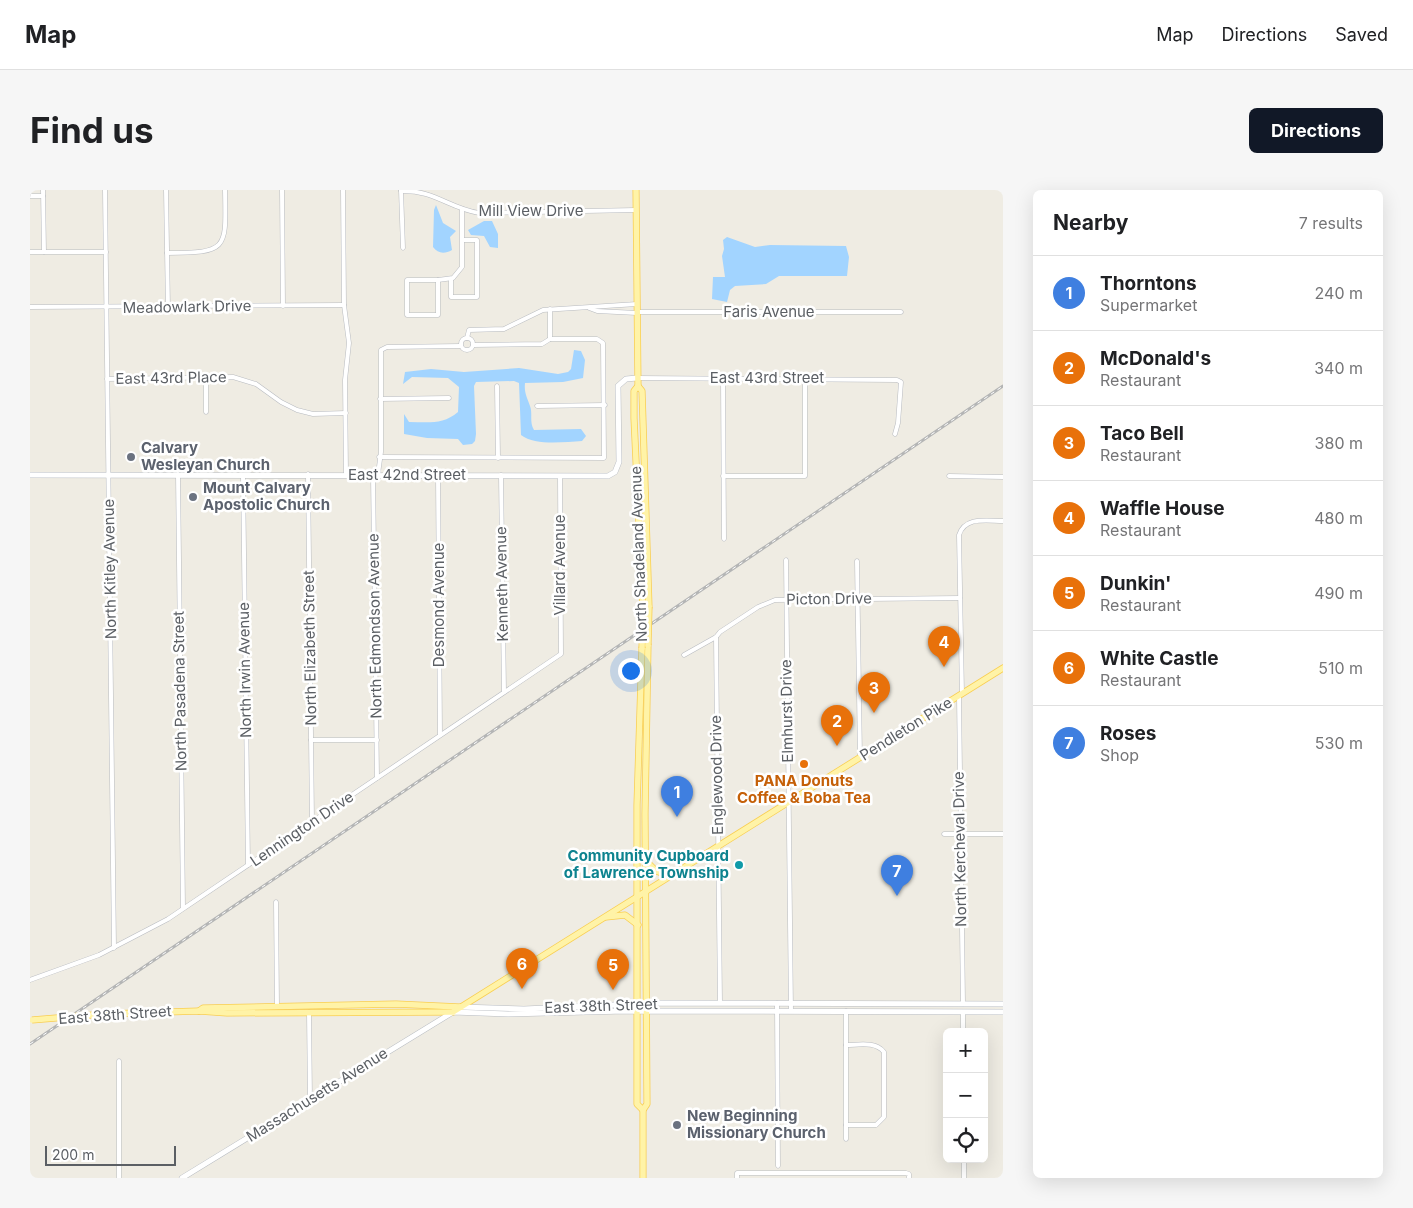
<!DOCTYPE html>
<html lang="en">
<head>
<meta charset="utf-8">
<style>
	body { margin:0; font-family:Inter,sans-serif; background:#f6f6f6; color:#202124 }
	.controls { position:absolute; right:15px; bottom:15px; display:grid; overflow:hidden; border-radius:8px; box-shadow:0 5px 20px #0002 }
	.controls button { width:45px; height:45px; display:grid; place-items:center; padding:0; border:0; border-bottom:1px solid #e0e0e0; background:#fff; color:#202124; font:25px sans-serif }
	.scale { position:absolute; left:15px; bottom:12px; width:131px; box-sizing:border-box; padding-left:5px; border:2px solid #5b5f64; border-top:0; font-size:14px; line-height:18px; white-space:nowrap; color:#5b5f64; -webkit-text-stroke:4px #fff; paint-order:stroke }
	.you { position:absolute; left:600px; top:480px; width:18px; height:18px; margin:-12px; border:4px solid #fff; border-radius:50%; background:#1a73e8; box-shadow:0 0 0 8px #1a73e833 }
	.badge { display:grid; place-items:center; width:32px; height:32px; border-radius:50%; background:#111827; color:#fff; font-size:16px; font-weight:700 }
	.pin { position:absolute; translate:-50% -41px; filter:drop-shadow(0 1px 2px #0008) }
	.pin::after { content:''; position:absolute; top:26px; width:18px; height:15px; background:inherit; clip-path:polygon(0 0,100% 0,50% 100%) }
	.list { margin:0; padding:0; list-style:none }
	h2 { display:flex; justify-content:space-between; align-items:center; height:65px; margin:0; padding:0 20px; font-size:21px }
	h2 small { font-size:16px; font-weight:400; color:#757577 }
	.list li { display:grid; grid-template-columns:32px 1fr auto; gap:15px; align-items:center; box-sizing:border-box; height:75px; padding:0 20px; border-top:1px solid #e0e0e0 }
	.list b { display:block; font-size:19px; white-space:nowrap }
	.list p { margin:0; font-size:16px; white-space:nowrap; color:#757577 }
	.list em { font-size:16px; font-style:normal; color:#757577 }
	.icon { flex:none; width:28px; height:28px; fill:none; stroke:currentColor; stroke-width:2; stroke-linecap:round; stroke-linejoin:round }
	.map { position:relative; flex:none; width:973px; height:988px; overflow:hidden; border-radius:8px }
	header { display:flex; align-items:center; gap:30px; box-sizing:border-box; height:70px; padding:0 25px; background:#fff; border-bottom:1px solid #e0e0e0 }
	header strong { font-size:24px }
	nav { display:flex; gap:28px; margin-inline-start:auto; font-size:18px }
	.intro { display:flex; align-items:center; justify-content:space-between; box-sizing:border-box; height:120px; padding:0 30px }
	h1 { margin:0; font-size:35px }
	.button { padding:12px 22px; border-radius:8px; background:#111827; color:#fff; font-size:18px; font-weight:700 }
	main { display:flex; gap:30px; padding:0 30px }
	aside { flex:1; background:#fff; border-radius:8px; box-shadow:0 5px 20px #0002 }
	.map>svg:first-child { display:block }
</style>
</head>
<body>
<header>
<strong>Map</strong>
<nav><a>Map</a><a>Directions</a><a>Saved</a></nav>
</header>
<div class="intro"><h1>Find us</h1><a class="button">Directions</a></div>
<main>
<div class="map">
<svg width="973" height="988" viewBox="0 0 973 988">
	<rect width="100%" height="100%" fill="#efece3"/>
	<g fill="#a2d4ff">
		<path d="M406,15L413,33L426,41L420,47L422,60C415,64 408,64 403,57L404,20Z"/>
		<polygon points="454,31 462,31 468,44 468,58 460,57 454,46 441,45 438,40"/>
		<polygon points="697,47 725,57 740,55 816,56 819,67 817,86 749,86 736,94 705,96 700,100 697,112 682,109 683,87 695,87 692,66 694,59 693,50"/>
		<path d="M544,160L551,161L555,170L553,188L533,192L495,193C494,203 497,207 500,216C503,224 499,232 504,240L551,239L556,246L552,251C534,252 505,256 491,245L489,193L484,191L446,192L444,196L446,244L445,251L442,254L433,255L428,249L397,248L374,244V224L379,232C398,232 413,235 428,222L429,197L418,188L382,187L373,194L375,182L401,179L434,182L489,178L528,184L538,182L541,179Z"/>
	</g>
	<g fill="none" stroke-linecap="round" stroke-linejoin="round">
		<defs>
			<g id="street">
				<polyline points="13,0 14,62"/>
				<polyline points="75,0 84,758"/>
				<polyline points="136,0 138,118"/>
				<polyline points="252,0 253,116"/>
				<polyline points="313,0 314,115 319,153 315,190 316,284"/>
				<polyline points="371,0 373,58"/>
				<path d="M371,1C405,0 418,18 449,23L606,20"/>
				<polyline points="0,6 13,6"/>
				<polyline points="0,62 76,62"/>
				<path d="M137,63C199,63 196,59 195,0"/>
				<polyline points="421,89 421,107 447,107 447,50 433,50"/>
				<rect x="377" y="90" width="31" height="35"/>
				<polyline points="408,90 423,88 432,77 432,19"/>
				<polyline points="0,117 314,115"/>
				<polyline points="559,118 567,121 607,123"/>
				<polyline points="520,119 520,149"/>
				<polyline points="607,122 871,122"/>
				<polyline points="437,148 439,140 474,139 513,120 607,114"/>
				<circle cx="437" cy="154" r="6"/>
				<polyline points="443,155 512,154 520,149"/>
				<polyline points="176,187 176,222"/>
				<polyline points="607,188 867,190 871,192 868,233 865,244"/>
				<polyline points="693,188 694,349"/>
				<polyline points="77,189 203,187 226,194 251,212 267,220 283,224 316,223"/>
				<polyline points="467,196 468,268"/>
				<polyline points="350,209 419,208"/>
				<polyline points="507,216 575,215"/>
				<polyline points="349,267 574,268 573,153 567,149 520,149"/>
				<polyline points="148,284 153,718"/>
				<polyline points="278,284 282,631"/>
				<polyline points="348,284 351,262 351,160 357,157 431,156"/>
				<polyline points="213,285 218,675"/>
				<polyline points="343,285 347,588"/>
				<polyline points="408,285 410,545"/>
				<polyline points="471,285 474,502"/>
				<polyline points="693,286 775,286 775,188"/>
				<polyline points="919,286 973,287"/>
				<polyline points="756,370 761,821"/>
				<polyline points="827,371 830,568"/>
				<polyline points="686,447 690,813"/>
				<polyline points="654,465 686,447 690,442 728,417 745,410 930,408"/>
				<path d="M932,504L929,345C935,326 957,331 973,331"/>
				<polyline points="929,506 933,814"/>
				<polyline points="281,550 347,550"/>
				<polyline points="914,644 973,644"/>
				<polyline points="246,712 247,817"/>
				<polyline points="0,790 69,765 138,729 531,464 530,286"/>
				<polyline points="747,813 748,976"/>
				<polyline points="279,822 280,910"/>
				<polyline points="933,822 933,842"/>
				<polyline points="89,871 89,988"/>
				<path d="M816,935H846L854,927V862C845,851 829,855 816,855"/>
				<polyline points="816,949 816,821"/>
				<polyline points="934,969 934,988"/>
				<polyline points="707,988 707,983 876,983 879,984 879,988"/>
			</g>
			<g id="secondary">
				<polyline points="0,285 578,286 585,282 589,272 588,196 596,189 607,188"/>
				<polyline points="430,817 494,819 626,813 973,814"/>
				<polyline points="152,988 423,822 478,824 595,821 973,822"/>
			</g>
			<g id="primary">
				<polyline points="606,0 608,196 604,201 604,228 613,421"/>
				<polyline points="608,196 612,201 619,417"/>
				<polyline points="612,458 607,615 607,914 613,920"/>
				<polyline points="616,671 626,681 640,686"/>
				<polyline points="576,727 595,725 608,735"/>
				<polyline points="169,821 173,818 366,814 430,817"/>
				<polyline points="74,824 169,821 197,823 423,822 973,478"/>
				<polyline points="613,988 613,920 617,914 615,624 618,455"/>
			</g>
		</defs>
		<use href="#street" stroke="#b8bbc0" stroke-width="5"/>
		<use href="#secondary" stroke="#b8bcc2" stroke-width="6"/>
		<use href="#primary" stroke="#f9ce51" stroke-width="7"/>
		<use href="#street" stroke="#fff" stroke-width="4"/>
		<use href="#secondary" stroke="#fff" stroke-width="5"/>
		<use href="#primary" stroke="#fff3a7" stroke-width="5.5"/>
		<defs>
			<polyline id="rail" points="0,854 973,196"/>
		</defs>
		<use href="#rail" stroke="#b4b5b5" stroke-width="3"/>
		<use href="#rail" stroke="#fff" stroke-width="1" stroke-dasharray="4" stroke-linecap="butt"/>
		<defs>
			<g id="primary-bridge">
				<polyline points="618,455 619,417"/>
				<polyline points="612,458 613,421"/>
				<polyline points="2,830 74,824"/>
			</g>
		</defs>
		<use href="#primary-bridge" stroke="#f9ce51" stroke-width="7" stroke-linecap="butt"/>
		<use href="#primary-bridge" stroke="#fff3a7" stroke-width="5.5"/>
	</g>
	<g fill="#6b7280" stroke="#fff" stroke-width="2">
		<circle cx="101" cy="267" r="5"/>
		<circle cx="163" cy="307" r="5"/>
		<circle cx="647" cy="935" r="5"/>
	</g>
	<circle fill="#e8710a" stroke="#fff" stroke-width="2" cx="774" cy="574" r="5"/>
	<circle fill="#0f9aa8" stroke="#fff" stroke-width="2" cx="709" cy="675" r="5"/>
	<g text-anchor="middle" stroke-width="5" stroke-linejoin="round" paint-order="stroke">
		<g font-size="15" fill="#5b5f64" stroke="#fff">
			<text x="501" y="26">Mill View Drive</text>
			<text transform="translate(157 117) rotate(-1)" y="5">Meadowlark Drive</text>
			<text x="739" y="127">Faris Avenue</text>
			<text transform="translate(141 188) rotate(-1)" y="5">East 43rd Place</text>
			<text x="737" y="193">East 43rd Street</text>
			<text x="377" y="290">East 42nd Street</text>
			<text transform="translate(609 364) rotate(-92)" y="5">North Shadeland Avenue</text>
			<text transform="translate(530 375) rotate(-90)" y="5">Villard Avenue</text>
			<text transform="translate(80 379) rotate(-91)" y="5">North Kitley Avenue</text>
			<text transform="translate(472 394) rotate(-91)" y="5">Kenneth Avenue</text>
			<text transform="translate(799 409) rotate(-1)" y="5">Picton Drive</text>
			<text transform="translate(409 415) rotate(-90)" y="5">Desmond Avenue</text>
			<text transform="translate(345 436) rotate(-91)" y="5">North Edmondson Avenue</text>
			<text transform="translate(280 458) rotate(-91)" y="5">North Elizabeth Street</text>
			<text transform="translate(215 480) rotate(-91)" y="5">North Irwin Avenue</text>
			<text transform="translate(150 501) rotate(-91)" y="5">North Pasadena Street</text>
			<text transform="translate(757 521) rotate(-91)" y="5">Elmhurst Drive</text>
			<text transform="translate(876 539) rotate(-32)" y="5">Pendleton Pike</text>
			<text transform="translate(687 585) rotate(-91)" y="5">Englewood Drive</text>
			<text transform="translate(272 639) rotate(-34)" y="5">Lennington Drive</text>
			<text transform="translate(930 659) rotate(-91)" y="5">North Kercheval Drive</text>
			<text transform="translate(571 816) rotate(-2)" y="5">East 38th Street</text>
			<text transform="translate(85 825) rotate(-4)" y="5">East 38th Street</text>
			<text transform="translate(287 905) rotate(-32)" y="5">Massachusetts Avenue</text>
		</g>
		<g font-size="15" font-weight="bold" fill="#5b616d" stroke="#fff" text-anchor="start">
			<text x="111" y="263">Calvary<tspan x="111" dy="17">Wesleyan Church</tspan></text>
			<text x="173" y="303">Mount Calvary<tspan x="173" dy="17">Apostolic Church</tspan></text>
			<text x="657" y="931">New Beginning<tspan x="657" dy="17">Missionary Church</tspan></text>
		</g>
		<g font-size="15" font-weight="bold" fill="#c56008" stroke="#fff">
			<text x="774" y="596">PANA Donuts<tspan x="774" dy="17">Coffee &amp; Boba Tea</tspan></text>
		</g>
		<g font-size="15" font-weight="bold" fill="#0d838f" stroke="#fff" text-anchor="end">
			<text x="699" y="671">Community Cupboard<tspan x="699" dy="17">of Lawrence Township</tspan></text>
		</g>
	</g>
</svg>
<div class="controls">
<button>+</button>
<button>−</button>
<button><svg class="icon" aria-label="locate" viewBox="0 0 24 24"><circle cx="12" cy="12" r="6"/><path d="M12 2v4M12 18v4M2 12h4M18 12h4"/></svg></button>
</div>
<div class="scale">200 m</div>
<div class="you"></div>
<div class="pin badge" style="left:647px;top:627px;background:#3f7fe0">1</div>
<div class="pin badge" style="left:807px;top:556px;background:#e8710a">2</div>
<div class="pin badge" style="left:844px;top:523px;background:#e8710a">3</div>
<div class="pin badge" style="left:914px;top:477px;background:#e8710a">4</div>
<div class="pin badge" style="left:583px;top:800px;background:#e8710a">5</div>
<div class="pin badge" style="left:492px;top:799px;background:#e8710a">6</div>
<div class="pin badge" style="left:867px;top:706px;background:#3f7fe0">7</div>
</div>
<aside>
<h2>Nearby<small>7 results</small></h2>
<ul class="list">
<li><span class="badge" style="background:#3f7fe0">1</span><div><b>Thorntons</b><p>Supermarket</p></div><em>240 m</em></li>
<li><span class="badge" style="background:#e8710a">2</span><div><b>McDonald's</b><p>Restaurant</p></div><em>340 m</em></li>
<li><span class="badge" style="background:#e8710a">3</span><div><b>Taco Bell</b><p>Restaurant</p></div><em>380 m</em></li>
<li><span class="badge" style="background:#e8710a">4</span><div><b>Waffle House</b><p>Restaurant</p></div><em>480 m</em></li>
<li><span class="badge" style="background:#e8710a">5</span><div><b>Dunkin'</b><p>Restaurant</p></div><em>490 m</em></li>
<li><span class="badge" style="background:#e8710a">6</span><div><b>White Castle</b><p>Restaurant</p></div><em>510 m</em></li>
<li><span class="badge" style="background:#3f7fe0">7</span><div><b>Roses</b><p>Shop</p></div><em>530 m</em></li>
</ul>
</aside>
</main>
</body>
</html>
